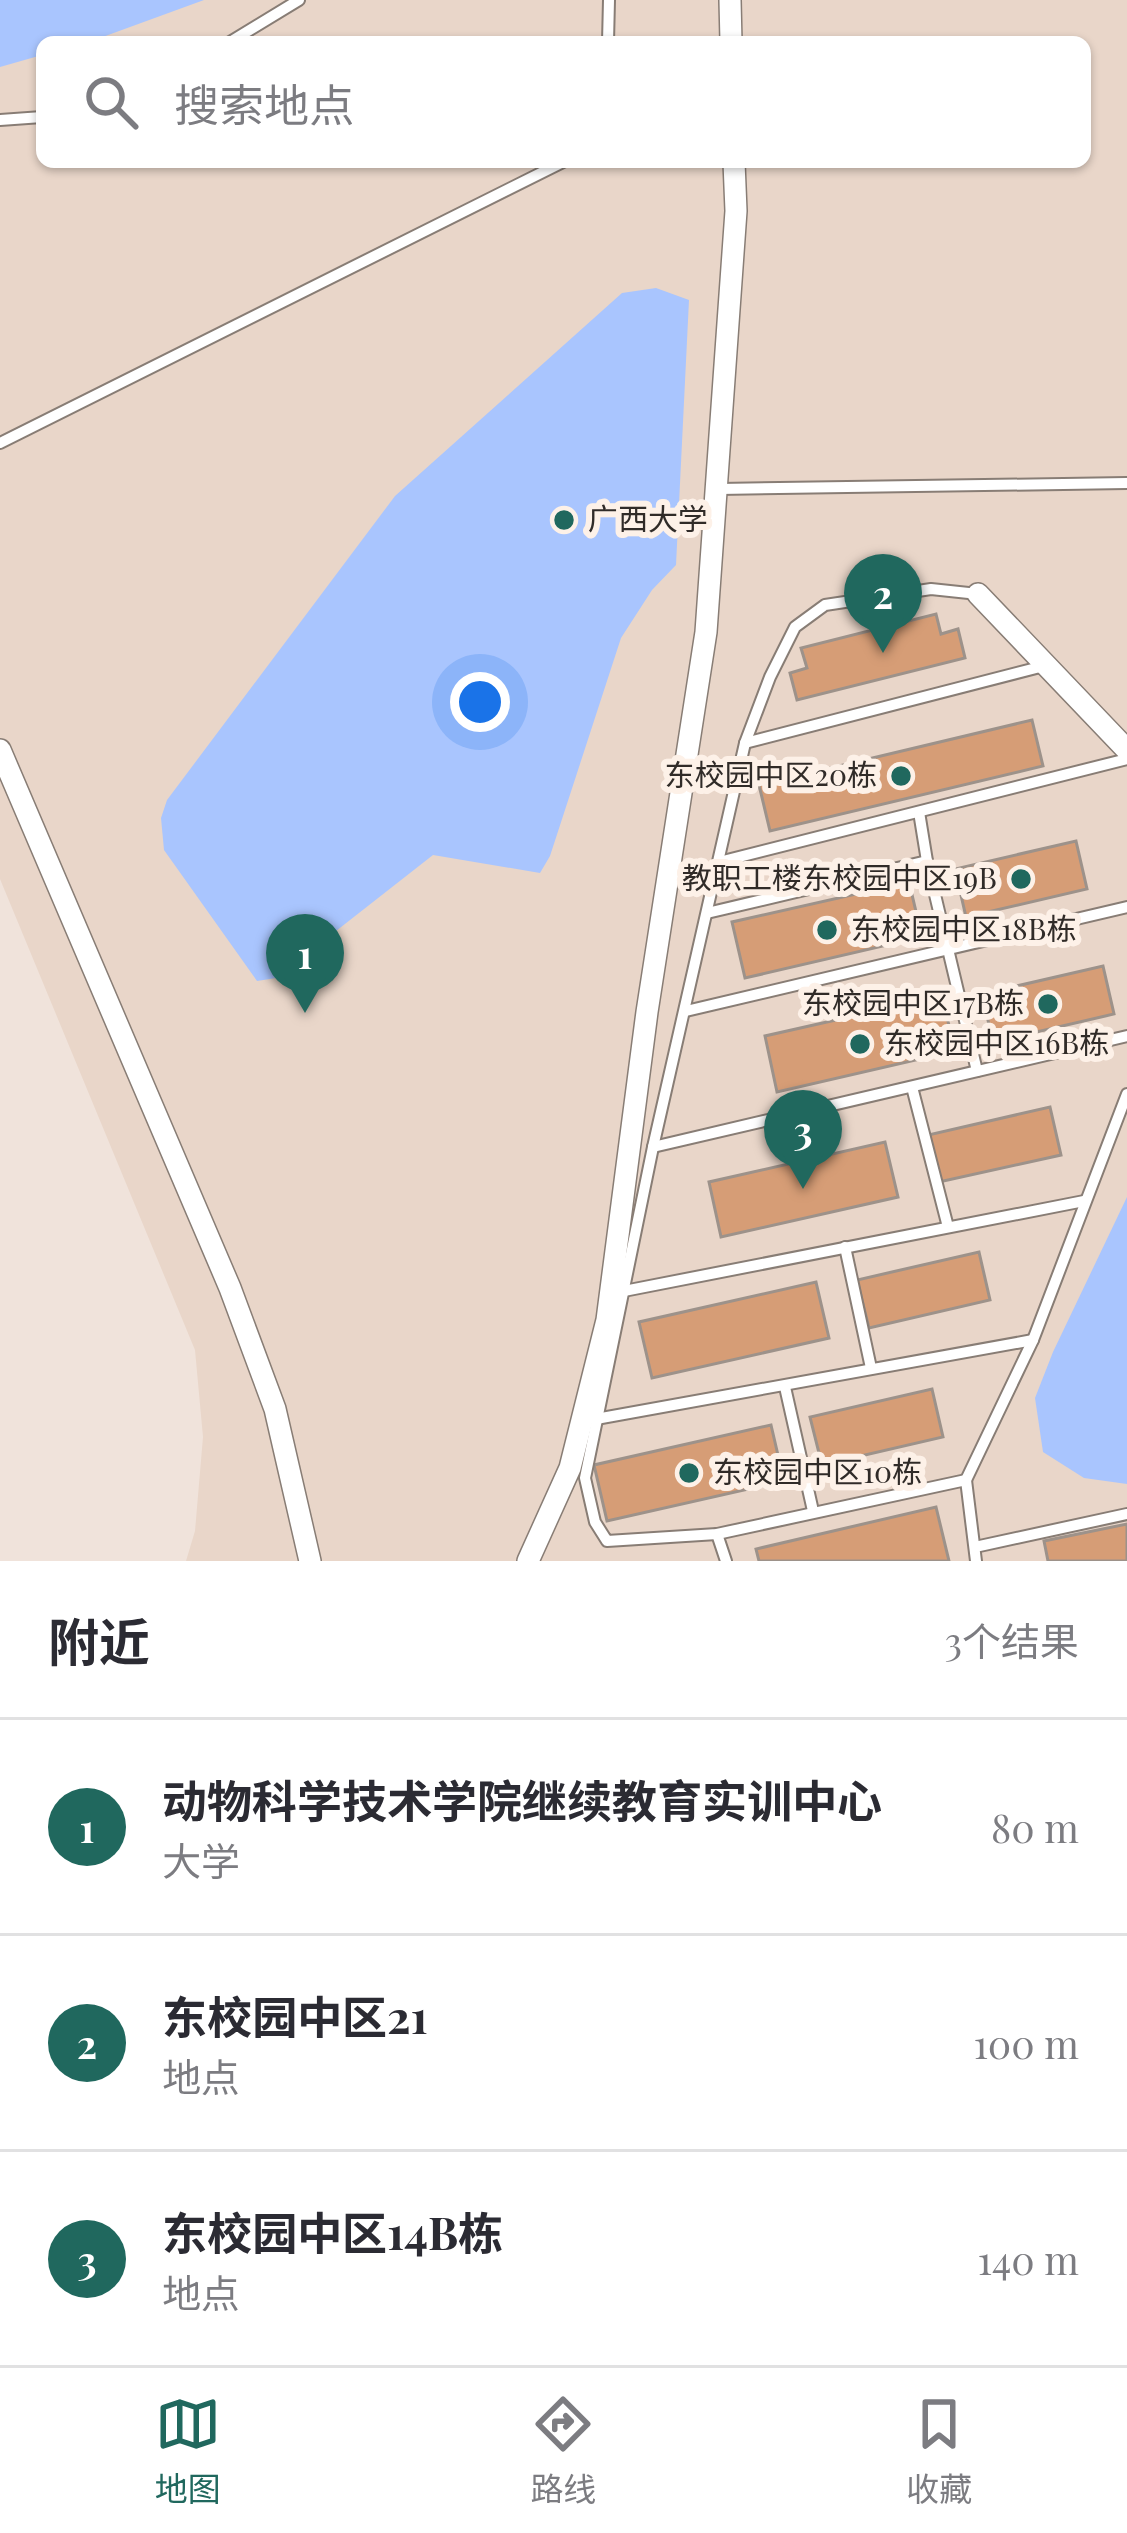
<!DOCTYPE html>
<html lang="zh">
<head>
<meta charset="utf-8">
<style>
	body { margin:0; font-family:"Playfair Display","Noto Sans SC",serif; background:#f7f7f7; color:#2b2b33 }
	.you { position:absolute; left:480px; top:702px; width:42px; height:42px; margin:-30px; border:9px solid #fff; border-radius:50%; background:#1a73e8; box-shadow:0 0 0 18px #1a73e833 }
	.badge { display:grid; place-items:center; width:78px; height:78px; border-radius:50%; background:#20685e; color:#fff; font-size:39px; font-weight:700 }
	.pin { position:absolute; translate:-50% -99px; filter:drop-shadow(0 3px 6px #0008) }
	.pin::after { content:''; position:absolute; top:63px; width:42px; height:36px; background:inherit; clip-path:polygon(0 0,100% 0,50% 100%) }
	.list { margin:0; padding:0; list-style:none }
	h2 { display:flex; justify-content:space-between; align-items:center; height:156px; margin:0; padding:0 48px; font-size:51px }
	h2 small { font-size:39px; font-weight:400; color:#7c7c81 }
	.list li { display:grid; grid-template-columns:78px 1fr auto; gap:36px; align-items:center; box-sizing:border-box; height:216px; padding:0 48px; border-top:3px solid #e1e1e2 }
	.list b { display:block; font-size:45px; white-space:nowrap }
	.list p { margin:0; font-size:39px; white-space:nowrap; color:#7c7c81 }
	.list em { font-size:39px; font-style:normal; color:#7c7c81 }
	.icon { flex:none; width:66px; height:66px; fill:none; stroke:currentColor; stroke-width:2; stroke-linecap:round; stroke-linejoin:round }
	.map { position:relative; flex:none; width:1127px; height:1561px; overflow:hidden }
	.search { position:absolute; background:#fff; box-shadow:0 3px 9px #0004; left:36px; right:36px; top:36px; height:132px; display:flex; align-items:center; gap:30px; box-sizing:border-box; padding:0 42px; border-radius:18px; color:#7c7c81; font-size:45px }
	.sheet { height:804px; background:#fff }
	nav { display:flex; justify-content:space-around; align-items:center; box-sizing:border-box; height:168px; border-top:3px solid #e1e1e2; background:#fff; font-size:33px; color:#7c7c81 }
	nav a { display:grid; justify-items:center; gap:6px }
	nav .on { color:#20685e }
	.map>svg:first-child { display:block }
</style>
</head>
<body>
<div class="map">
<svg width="1127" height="1561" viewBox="0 0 1127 1561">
	<rect width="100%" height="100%" fill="#f0e3db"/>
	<path fill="#e9d6c9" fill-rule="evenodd" d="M0,0H1127V1561H186L195,1531L203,1437L195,1350L0,879ZM42,42H1085V162H42Z"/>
	<g fill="#a9c5fe">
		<polygon points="0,0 204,0 89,42 42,42 42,55 0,67"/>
		<polygon points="656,288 689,300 676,565 652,590 621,638 550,856 540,873 433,855 276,978 257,981 164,850 161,818 167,800 395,496 622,293"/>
		<polygon points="1127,1197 1127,1484 1084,1478 1043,1452 1035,1398 1053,1352"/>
	</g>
	<g fill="#d69d76" stroke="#9d928a" stroke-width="3">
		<polygon points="936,614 941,634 958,629 965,658 797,700 790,673 807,668 801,648"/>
		<polygon points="1032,720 1043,766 770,831 759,785"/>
		<polygon points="1076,841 1087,889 966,917 955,869"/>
		<polygon points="909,882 922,937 745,978 732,922"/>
		<polygon points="1103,966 1114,1014 993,1042 982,994"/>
		<polygon points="942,996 955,1051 777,1092 765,1036"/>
		<polygon points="1050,1107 1061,1155 939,1182 928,1135"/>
		<polygon points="885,1142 898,1197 721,1237 709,1182"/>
		<polygon points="979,1252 990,1300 869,1328 857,1280"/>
		<polygon points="816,1282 829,1338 652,1378 639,1322"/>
		<polygon points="932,1389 943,1437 822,1465 810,1417"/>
		<polygon points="771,1425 784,1481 607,1521 594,1465"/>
		<polygon points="936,1507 949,1561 759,1561 756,1549"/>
		<polygon points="1127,1524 1127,1561 1048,1561 1044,1541"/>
	</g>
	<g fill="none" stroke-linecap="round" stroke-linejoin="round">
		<defs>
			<g id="service">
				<polyline points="230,42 299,0"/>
				<polyline points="608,42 609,0"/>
				<polyline points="0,120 42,117"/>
				<polyline points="0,443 563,162"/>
				<polyline points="719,489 1127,483"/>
				<polyline points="745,743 1044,666"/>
				<polyline points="919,812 927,861 977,1071"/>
				<polyline points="719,862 1127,759"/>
				<polyline points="707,913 927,861"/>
				<polyline points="686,1011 1127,907"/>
				<polyline points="912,1087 948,1227"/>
				<polyline points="653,1147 1127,1036"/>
				<polyline points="845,1247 871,1368"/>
				<polyline points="624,1291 1084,1201"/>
				<polyline points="785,1387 813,1511"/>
				<polyline points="596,1419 1033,1340"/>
				<polyline points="966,1480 1033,1340 1127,1094"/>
				<polyline points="717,1534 726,1561"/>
				<polyline points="975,1547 1127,1514"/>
				<polyline points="976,1561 966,1480 717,1534 607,1541 595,1522 585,1478 653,1147 745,743 770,677 795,627 825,605 931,589 978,594"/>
			</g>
			<g id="minor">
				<polyline points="730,0 731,42"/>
				<polyline points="978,594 1127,750"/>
				<polyline points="0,750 230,1288 275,1409 310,1561"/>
				<polyline points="528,1561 570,1468 607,1320 647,1012 706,632 736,211 734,162"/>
			</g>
		</defs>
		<use href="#service" stroke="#887d75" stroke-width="14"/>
		<use href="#minor" stroke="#887d75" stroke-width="24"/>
		<use href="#service" stroke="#fff" stroke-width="10"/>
		<use href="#minor" stroke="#fff" stroke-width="21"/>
	</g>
	<g fill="#20685e" stroke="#fdf1e8" stroke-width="4.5">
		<circle cx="564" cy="520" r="12"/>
		<circle cx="901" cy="776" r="12"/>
		<circle cx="1021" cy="879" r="12"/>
		<circle cx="827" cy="930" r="12"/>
		<circle cx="1048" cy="1004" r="12"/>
		<circle cx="860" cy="1044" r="12"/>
		<circle cx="689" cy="1473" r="12"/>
	</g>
	<g text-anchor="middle" stroke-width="12" stroke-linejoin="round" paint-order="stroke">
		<g font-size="30" fill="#302b28" stroke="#fdf1e8" text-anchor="start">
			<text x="588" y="530">广西大学</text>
			<text x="877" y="786" text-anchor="end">东校园中区20栋</text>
			<text x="997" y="889" text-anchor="end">教职工楼东校园中区19B</text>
			<text x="851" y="940">东校园中区18B栋</text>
			<text x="1024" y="1014" text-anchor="end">东校园中区17B栋</text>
			<text x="884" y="1054">东校园中区16B栋</text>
			<text x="713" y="1483">东校园中区10栋</text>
		</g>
	</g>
</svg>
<div class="you"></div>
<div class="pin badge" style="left:305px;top:1013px">1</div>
<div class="pin badge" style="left:883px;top:653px">2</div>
<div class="pin badge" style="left:803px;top:1189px">3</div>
<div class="search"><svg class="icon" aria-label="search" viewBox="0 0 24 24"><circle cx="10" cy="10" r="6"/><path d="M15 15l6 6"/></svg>搜索地点</div>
</div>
<section class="sheet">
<h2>附近<small>3个结果</small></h2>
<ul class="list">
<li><span class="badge">1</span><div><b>动物科学技术学院继续教育实训中心</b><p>大学</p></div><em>80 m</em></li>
<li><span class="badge">2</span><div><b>东校园中区21</b><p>地点</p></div><em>100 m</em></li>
<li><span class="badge">3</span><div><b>东校园中区14B栋</b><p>地点</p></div><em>140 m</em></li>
</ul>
</section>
<nav>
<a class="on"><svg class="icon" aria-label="map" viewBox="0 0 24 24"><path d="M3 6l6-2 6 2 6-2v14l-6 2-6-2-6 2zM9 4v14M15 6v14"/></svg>地图</a>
<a><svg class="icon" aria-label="directions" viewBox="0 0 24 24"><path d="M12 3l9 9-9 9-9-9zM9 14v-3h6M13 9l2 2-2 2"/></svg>路线</a>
<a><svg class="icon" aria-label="saved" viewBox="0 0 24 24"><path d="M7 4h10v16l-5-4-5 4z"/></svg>收藏</a>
</nav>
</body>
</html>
